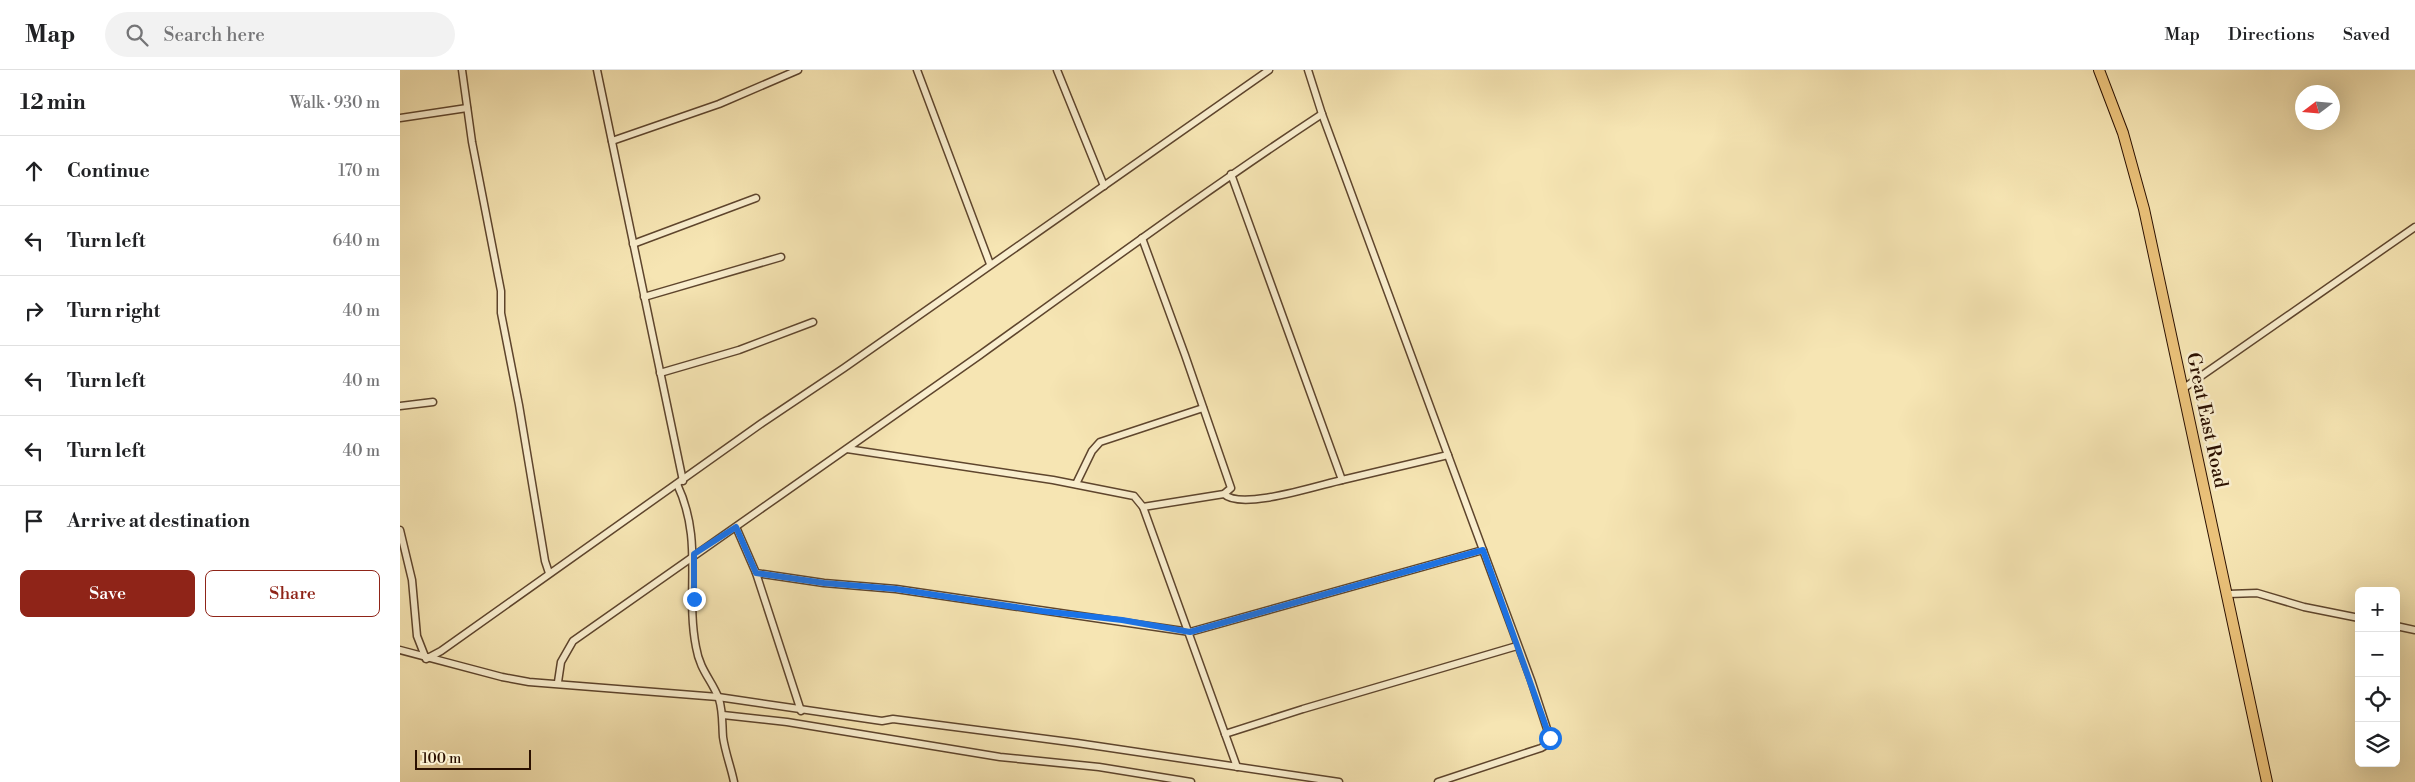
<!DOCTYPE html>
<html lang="en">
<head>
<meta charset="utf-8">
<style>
	body { margin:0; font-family:"Libre Bodoni",serif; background:#f2f2f2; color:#202124 }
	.controls { position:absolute; right:15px; bottom:15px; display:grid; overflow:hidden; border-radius:8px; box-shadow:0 5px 20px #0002 }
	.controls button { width:45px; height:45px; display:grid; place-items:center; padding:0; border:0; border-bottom:1px solid #e0e0e0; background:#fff; color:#202124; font:25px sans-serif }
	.compass { position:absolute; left:1895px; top:15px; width:45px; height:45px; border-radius:50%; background:#fff; box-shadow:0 5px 20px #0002; rotate:254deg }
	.scale { position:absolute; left:15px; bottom:12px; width:116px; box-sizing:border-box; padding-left:5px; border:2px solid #2b1000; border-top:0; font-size:14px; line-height:18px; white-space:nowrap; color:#2b1000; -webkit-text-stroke:4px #f9eece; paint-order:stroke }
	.stop { position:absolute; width:15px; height:15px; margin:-11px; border:4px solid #1a73e8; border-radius:50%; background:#fff }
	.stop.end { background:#1a73e8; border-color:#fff; box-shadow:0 1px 5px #0008 }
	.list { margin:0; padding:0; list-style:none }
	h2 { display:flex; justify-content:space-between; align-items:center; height:65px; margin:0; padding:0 20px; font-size:21px }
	h2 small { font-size:16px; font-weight:400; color:#757577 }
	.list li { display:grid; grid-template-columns:32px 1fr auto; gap:15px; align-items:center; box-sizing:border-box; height:70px; padding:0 20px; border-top:1px solid #e0e0e0 }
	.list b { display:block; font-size:19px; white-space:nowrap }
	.list em { font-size:16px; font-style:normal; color:#757577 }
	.actions { display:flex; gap:10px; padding:15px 20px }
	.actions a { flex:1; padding:11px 0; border:1px solid #8f2418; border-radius:8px; text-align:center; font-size:18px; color:#8f2418 }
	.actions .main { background:#8f2418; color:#fff }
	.icon { flex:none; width:28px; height:28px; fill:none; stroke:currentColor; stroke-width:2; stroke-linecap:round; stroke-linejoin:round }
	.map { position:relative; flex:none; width:2015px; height:712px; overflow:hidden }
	header { display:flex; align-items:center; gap:30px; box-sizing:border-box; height:70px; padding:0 25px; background:#fff; border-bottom:1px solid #e0e0e0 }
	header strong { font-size:24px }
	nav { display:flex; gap:28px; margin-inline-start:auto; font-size:18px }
	.search { width:350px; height:45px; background:#f2f2f2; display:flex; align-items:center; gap:12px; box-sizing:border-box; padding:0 18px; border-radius:28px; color:#757577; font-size:19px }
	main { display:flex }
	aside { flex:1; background:#fff }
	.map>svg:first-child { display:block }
</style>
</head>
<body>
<header>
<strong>Map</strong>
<div class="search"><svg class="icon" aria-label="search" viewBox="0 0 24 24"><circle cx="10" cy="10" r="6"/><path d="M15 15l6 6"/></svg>Search here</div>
<nav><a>Map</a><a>Directions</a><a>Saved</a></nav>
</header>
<main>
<aside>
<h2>12 min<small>Walk · 930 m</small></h2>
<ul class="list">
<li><svg class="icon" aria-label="ahead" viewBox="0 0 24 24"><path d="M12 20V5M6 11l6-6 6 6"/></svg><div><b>Continue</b></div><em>170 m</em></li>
<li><svg class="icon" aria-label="left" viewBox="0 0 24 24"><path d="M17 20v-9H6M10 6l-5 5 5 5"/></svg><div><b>Turn left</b></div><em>640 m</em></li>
<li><svg class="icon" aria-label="right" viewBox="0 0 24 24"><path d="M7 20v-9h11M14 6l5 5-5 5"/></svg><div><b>Turn right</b></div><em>40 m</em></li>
<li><svg class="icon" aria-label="left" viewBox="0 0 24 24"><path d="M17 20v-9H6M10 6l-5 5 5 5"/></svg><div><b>Turn left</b></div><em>40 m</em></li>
<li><svg class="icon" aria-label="left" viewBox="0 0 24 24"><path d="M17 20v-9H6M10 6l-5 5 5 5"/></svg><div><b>Turn left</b></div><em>40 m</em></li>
<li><svg class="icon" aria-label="arrive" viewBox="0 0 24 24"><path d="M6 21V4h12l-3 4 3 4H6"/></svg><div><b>Arrive at destination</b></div></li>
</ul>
<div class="actions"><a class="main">Save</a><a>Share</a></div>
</aside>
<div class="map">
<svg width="2015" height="712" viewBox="0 0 2015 712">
	<rect width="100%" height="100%" fill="#f6e5b3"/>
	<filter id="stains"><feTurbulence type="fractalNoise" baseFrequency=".004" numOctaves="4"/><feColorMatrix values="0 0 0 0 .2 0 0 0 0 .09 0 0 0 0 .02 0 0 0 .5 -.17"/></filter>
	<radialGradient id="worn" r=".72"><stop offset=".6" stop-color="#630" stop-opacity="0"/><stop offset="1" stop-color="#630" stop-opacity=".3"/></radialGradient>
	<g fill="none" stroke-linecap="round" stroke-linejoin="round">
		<defs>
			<g id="minor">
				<polyline points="62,0 72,72 101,221 101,243 119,335 145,491 149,503"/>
				<polyline points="197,0 283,411"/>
				<polyline points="517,0 590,194"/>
				<polyline points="657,0 704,116"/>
				<polyline points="908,0 922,44 1131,610 1150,668 1148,674 1141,678 1038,712"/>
				<polyline points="0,48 67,38"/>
				<polyline points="212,71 319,34 398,0"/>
				<polyline points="831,104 942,410 1048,385"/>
				<polyline points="742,168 785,285 831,418 824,424 743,437"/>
				<polyline points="233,174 356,128"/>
				<polyline points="244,227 381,187"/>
				<polyline points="260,303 339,280 413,252"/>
				<polyline points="1784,318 2015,157"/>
				<polyline points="0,336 33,332"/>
				<polyline points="447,379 653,410 734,426 743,437 837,697"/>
				<path d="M277,414C304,471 285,521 296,577C300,601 312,610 319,629C323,642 322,654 323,667C325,682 331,697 334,712"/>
				<polyline points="676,414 692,381 700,372 803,338"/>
				<path d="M824,424C841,441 919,415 942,410"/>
				<polyline points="336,457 356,503 401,641"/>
				<polyline points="0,460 12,510 17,566 26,589 41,581 362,353 444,298 869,0"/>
				<polyline points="356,503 424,513 496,519 790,562 1083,480"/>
				<polyline points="1828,524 1857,523 1904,537 1959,548"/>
				<polyline points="1996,556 2015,560"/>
				<polyline points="0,580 102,607 129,612 318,627 482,651 493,649 677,673 939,712"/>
				<path d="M158,612L161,592L173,571C308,475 445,381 580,285C693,204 805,121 922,44"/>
				<polyline points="323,645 387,652 600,687 699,697 791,712"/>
				<polyline points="825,664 903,639 1117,576"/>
			</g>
			<polyline id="trunk" points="1699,0 1723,63 1744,139 1867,712"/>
		</defs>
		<use href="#minor" stroke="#5e452d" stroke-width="9"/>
		<use href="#trunk" stroke="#2b1000" stroke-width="12"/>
		<use href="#minor" stroke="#f9eece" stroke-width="6"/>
		<use href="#trunk" stroke="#ebc27a" stroke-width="10"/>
	</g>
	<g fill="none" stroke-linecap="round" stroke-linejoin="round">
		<polyline stroke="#1a73e8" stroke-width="6" points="294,529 294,484 336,457 356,503 424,513 496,519 642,541 722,550 790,562 1083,480 1150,668"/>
	</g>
	<g text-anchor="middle" stroke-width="5" stroke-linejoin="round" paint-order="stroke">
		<g font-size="19" fill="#2b1000" stroke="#f9eece">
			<text transform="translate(1808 350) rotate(78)" y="7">Great East Road</text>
		</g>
	</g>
	<rect width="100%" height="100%" filter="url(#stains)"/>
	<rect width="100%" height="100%" fill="url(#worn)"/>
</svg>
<div class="controls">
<button>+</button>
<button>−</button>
<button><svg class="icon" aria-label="locate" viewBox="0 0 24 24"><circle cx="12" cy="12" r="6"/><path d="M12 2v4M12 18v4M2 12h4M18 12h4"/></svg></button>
<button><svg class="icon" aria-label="layers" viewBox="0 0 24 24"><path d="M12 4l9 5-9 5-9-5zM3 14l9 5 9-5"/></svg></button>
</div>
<svg class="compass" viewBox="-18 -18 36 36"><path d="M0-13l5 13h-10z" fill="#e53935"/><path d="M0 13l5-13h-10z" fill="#757577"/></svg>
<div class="scale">100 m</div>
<div class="stop" style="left:1150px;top:668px"></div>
<div class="stop end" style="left:294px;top:529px"></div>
</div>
</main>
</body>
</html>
